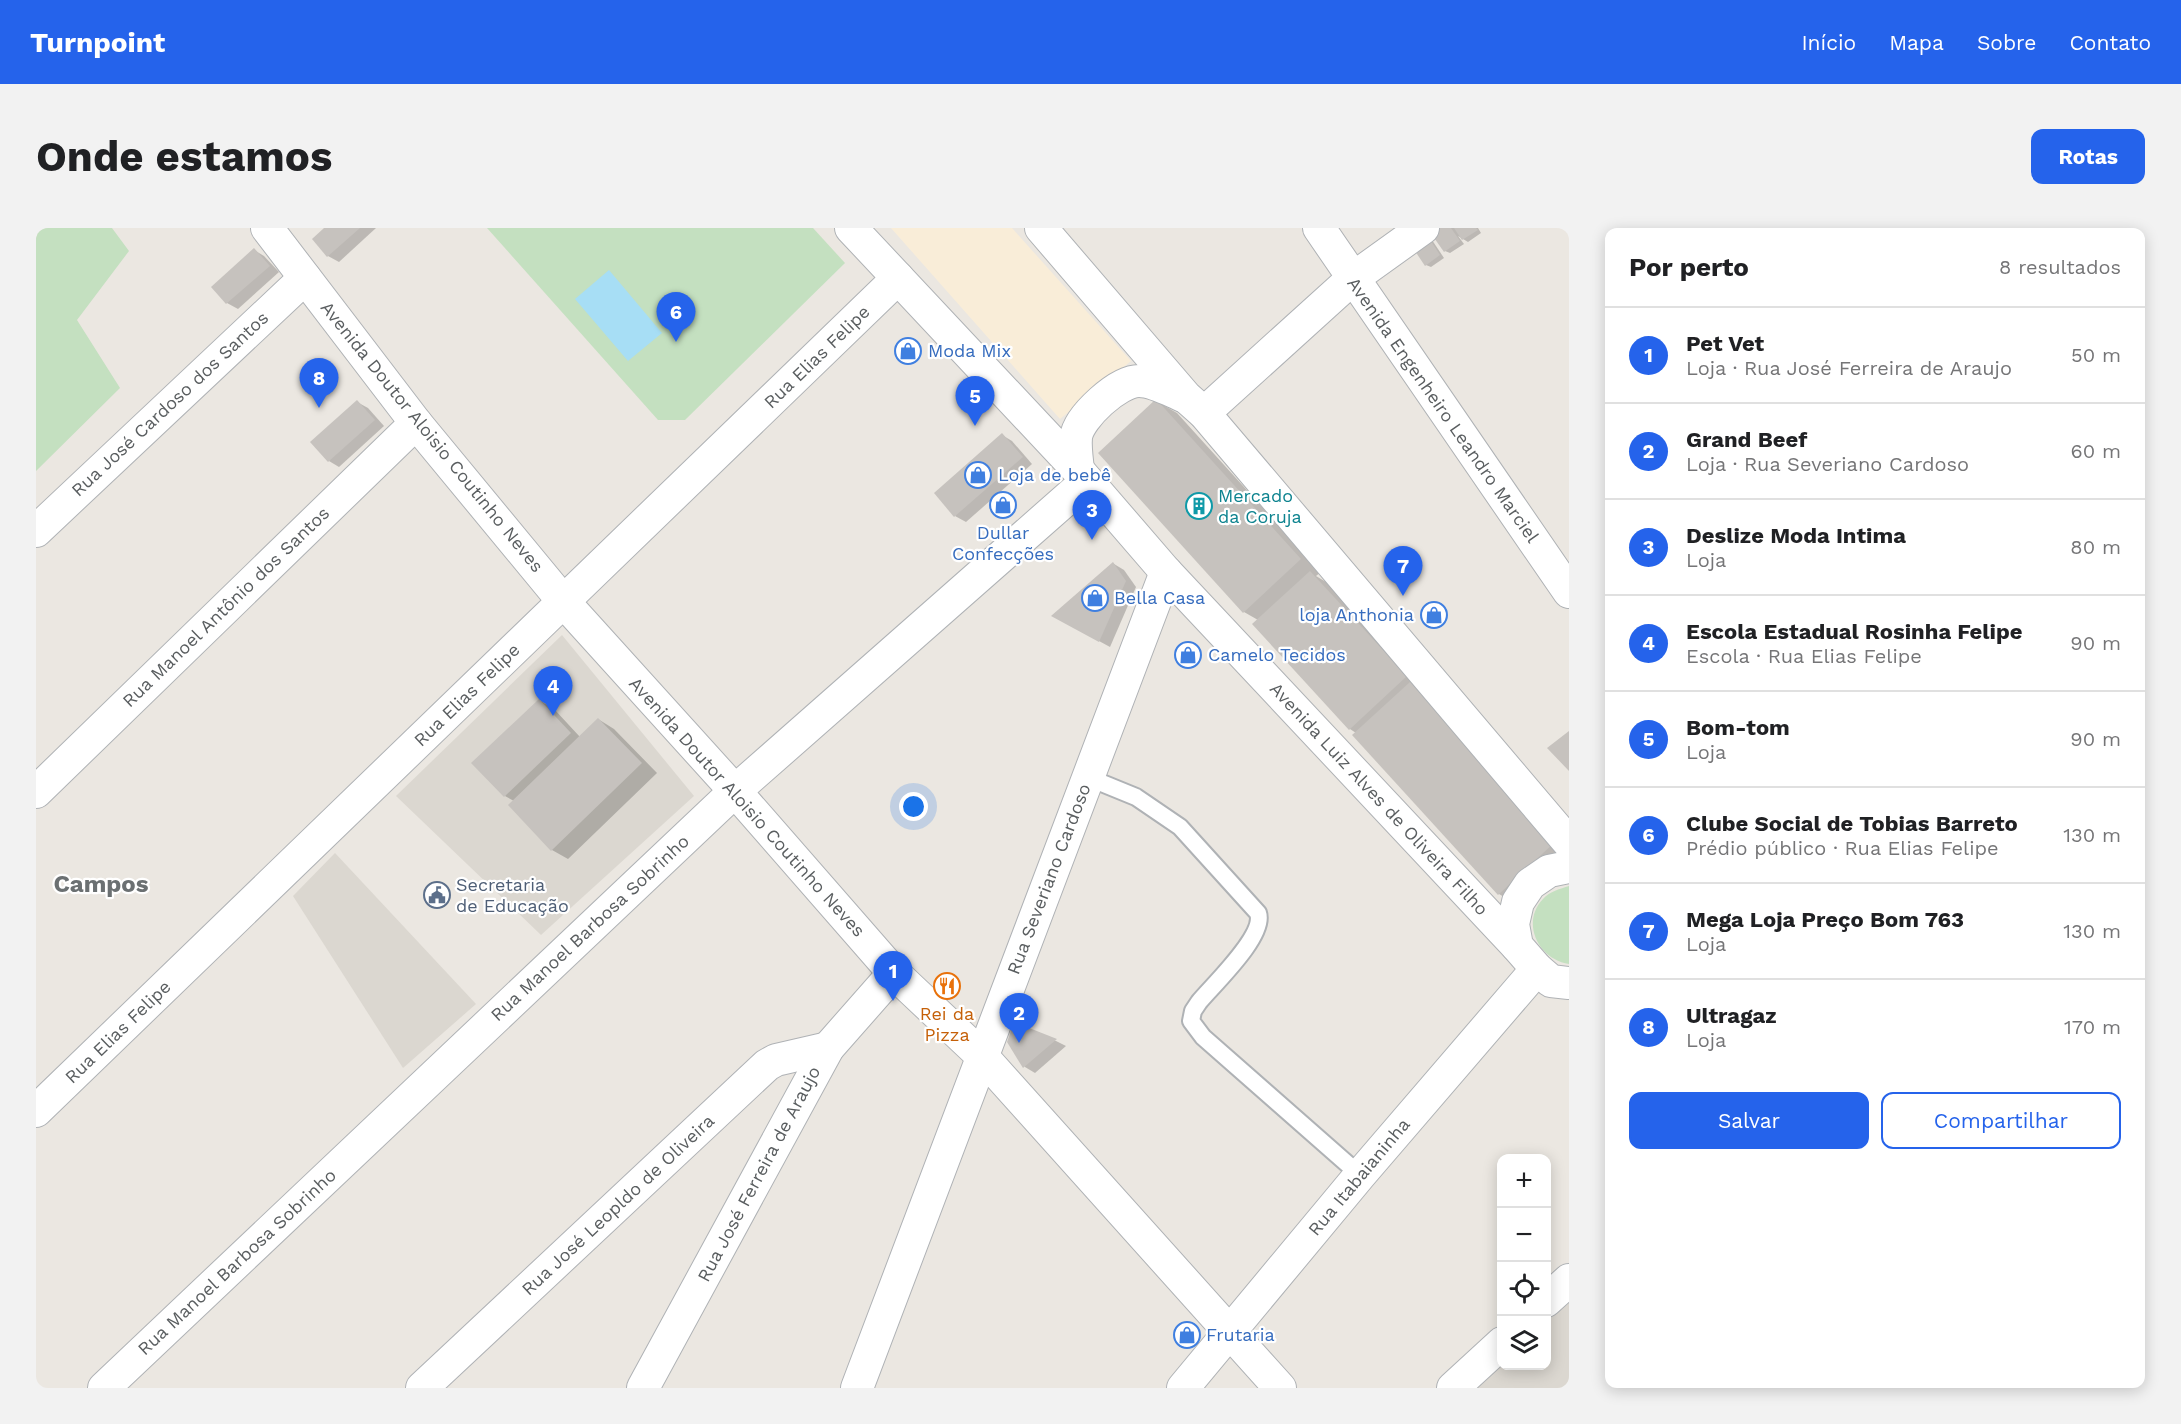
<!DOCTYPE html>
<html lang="pt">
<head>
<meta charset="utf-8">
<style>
	body { margin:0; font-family:"Work Sans",sans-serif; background:#f2f2f2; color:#202124 }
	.controls { position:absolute; right:18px; bottom:18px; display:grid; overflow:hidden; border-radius:12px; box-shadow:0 3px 15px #0003 }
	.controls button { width:54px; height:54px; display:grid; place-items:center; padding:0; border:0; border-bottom:2px solid #e0e0e0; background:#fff; color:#202124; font:30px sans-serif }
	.you { position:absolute; left:878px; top:579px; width:21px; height:21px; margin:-15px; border:4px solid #fff; border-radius:50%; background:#1a73e8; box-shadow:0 0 0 9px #1a73e833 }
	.badge { display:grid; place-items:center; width:39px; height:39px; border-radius:50%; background:#2563eb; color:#fff; font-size:20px; font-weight:700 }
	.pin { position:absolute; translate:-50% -50px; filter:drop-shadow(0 2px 3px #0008) }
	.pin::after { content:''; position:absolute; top:32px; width:21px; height:18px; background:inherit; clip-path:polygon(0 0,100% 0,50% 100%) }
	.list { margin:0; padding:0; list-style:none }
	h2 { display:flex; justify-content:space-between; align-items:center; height:78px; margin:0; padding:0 24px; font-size:26px }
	h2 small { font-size:20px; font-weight:400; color:#757577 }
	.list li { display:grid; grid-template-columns:39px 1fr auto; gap:18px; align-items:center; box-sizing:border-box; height:96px; padding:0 24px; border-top:2px solid #e0e0e0 }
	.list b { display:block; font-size:22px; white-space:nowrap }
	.list p { margin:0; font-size:20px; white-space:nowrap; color:#757577 }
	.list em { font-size:20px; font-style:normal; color:#757577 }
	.actions { display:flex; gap:12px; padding:18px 24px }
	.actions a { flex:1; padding:14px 0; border:2px solid #2563eb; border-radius:12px; text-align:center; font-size:21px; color:#2563eb }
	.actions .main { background:#2563eb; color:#fff }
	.icon { flex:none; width:33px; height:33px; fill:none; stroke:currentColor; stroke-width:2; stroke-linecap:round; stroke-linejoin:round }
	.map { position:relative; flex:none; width:1533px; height:1160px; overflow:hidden; border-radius:12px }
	header { display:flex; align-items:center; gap:36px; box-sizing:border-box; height:84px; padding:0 30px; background:#2563eb; color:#fff }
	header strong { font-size:28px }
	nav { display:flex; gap:33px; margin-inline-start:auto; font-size:21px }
	.intro { display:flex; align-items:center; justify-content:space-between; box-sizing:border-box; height:144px; padding:0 36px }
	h1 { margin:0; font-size:42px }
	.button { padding:15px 27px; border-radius:12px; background:#2563eb; color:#fff; font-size:21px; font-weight:700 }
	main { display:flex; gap:36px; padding:0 36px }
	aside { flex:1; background:#fff; border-radius:12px; box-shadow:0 3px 15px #0003 }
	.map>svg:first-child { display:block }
</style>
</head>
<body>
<header>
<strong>Turnpoint</strong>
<nav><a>Início</a><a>Mapa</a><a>Sobre</a><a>Contato</a></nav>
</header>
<div class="intro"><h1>Onde estamos</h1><a class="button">Rotas</a></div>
<main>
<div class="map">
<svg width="1533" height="1160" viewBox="0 0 1533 1160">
	<rect width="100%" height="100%" fill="#ebe7e1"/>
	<polygon fill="#f9edd8" points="855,0 976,0 1095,133 1024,191"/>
	<g fill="#dbd7d0">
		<polygon points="526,407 658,568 505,707 360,568"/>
		<polygon points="299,625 440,776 367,840 257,668"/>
		<polygon points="1533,1071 1533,1160 1438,1160 1465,1134 1466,1138 1510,1138 1511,1092"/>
	</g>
	<g fill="#c4e0c0">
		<polygon points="0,0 76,0 93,23 41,92 84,160 0,243"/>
		<polygon points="451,0 777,0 809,35 649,192 622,192"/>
		<path d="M1533,658V736C1503,732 1484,695 1507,671C1514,663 1524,661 1533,658Z"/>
	</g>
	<polygon fill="#a7def5" points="573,42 626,105 592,133 539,71"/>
	<g fill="#0003">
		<polygon points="290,0 340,0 303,34 292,28"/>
		<polygon points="1402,0 1442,0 1445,5 1432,14 1422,8 1428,16 1414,25 1409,23"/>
		<polygon points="1396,12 1408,30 1395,39 1390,37 1377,18"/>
		<polygon points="218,22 228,28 243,44 202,81 191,75 177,59"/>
		<polygon points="1120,173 1141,185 1285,344 1280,348 1295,357 1533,620 1483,678 1463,666 1320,505 1314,501 1222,392 1208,384"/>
		<polygon points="321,174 332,180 348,198 303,239 293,233"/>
		<polygon points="966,207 976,213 996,236 930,294 919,288"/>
		<polygon points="1078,336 1088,342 1100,359 1074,419 1017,388"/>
		<polygon points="503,472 519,482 544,509 562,491 578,501 621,545 532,631 516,622 478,573 469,568"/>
		<polygon points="979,796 1020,813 1030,818 999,845 989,839 973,814"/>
	</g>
	<g fill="#c6c2be">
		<polygon points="288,0 324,0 291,29 276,11"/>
		<polygon points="1400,0 1415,0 1424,13 1408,24 1394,4"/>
		<polygon points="1418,0 1440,0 1442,2 1426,12"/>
		<polygon points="1391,7 1404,27 1389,38 1375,17"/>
		<polygon points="218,20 234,38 190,76 175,59"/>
		<polygon points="1120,171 1265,331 1207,385 1062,225"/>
		<polygon points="321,172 339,192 292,234 274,214"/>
		<polygon points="966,205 987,229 918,289 898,265"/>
		<polygon points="1077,334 1090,353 1063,414 1015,388"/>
		<polygon points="1274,343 1371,448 1313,502 1216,396"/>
		<polygon points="1374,454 1519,614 1462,667 1316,507"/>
		<polygon points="503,471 535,505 468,569 435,535"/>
		<polygon points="562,490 606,535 515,623 472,577"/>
		<polygon points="1533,503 1533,543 1511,520"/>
		<polygon points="978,794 1021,811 987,840 971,814"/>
	</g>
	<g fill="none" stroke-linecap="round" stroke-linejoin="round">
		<defs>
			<path id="lane" d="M1051,549L1100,569L1144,599L1222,685C1230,707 1178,756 1163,774L1157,783L1155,793L1167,809L1324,947"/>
			<g id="street">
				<polyline points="231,0 380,195 527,373 699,563 858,745 946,828 1244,1160"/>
				<polyline points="815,0 1042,242 1130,344 1481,718"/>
				<polyline points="1005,0 1150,169 1168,185 1533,615"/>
				<polyline points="1283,0 1533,364"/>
				<polyline points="1168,185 1316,51 1387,0"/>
				<path d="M1042,242C1041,232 1039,220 1040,209C1043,189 1082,153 1103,153C1117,153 1133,162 1147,168"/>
				<polyline points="0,303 269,50"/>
				<polyline points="0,564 380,195"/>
				<polyline points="1533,639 1513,643 1494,656 1482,674 1477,696 1481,718 1501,741 1515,753 1533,755"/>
				<polyline points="0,883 862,50"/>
				<polyline points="1510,1073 1533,1052"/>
				<polyline points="68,1160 699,563 1051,253"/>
				<polyline points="386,1160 731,837 740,832 792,820"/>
				<polyline points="607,1160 792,820 858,745"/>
				<polyline points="821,1160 1130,344"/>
				<polyline points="1147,1160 1324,947 1501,741"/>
				<polyline points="1417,1160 1466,1115"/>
			</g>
		</defs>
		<use href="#lane" stroke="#afb2b5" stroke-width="20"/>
		<use href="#street" stroke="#afb2b5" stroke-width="34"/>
		<use href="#lane" stroke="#fff" stroke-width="16"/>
		<use href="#street" stroke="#fff" stroke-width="32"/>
	</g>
	<defs>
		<symbol id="shop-ring" viewBox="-11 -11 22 22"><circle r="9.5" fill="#fff" stroke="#3f7fe0" stroke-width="1.5"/><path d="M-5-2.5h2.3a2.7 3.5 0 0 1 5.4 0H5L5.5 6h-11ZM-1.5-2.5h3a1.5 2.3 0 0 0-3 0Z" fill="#3f7fe0"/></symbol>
		<symbol id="building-ring" viewBox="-11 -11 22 22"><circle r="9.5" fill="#fff" stroke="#0f9aa8" stroke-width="1.5"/><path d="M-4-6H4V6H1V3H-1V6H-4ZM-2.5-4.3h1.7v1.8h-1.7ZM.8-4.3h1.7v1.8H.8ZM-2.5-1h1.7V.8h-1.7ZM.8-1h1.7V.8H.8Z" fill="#0f9aa8"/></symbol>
		<symbol id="civic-ring" viewBox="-11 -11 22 22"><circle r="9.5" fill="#fff" stroke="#5c6f8a" stroke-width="1.5"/><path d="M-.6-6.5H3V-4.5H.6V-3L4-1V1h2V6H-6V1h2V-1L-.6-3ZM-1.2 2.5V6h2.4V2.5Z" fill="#5c6f8a"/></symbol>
		<symbol id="restaurant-ring" viewBox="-11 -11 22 22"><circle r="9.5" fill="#fff" stroke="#e8710a" stroke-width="1.5"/><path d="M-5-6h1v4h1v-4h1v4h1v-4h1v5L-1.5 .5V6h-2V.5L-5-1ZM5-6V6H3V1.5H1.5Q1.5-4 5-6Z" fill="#e8710a"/></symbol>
	</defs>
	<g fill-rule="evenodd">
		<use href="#shop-ring" x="857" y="108" width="30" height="30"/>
		<use href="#shop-ring" x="927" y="232" width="30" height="30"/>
		<use href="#shop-ring" x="952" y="262" width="30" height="30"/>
		<use href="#building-ring" x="1148" y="263" width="30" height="30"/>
		<use href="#shop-ring" x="1044" y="355" width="30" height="30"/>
		<use href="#shop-ring" x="1383" y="372" width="30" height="30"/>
		<use href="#shop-ring" x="1137" y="412" width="30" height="30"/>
		<use href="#civic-ring" x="386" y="652" width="30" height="30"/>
		<use href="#restaurant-ring" x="896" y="743" width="30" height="30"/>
		<use href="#shop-ring" x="1136" y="1092" width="30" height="30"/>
	</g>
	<g text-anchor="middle" stroke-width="4.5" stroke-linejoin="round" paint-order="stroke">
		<g font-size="18" fill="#366cbe" stroke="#fff" text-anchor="start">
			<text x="892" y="129">Moda Mix</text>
			<text x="962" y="253">Loja de bebê</text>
			<text x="967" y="311" text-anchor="middle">Dullar<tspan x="967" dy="21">Confecções</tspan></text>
			<text x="1078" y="376">Bella Casa</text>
			<text x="1378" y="393" text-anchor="end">loja Anthonia</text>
			<text x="1172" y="433">Camelo Tecidos</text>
			<text x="1170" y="1113">Frutaria</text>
		</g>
		<g font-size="18" fill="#5a5e60" stroke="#fff">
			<text transform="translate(781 129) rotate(-44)" y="6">Rua Elias Felipe</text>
			<text transform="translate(134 176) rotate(-43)" y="6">Rua José Cardoso dos Santos</text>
			<text transform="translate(1407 182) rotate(55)" y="6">Avenida Engenheiro Leandro Marciel</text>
			<text transform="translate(396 209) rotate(51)" y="6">Avenida Doutor Aloisio Coutinho Neves</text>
			<text transform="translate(190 379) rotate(-44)" y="6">Rua Manoel Antônio dos Santos</text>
			<text transform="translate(431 467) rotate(-44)" y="6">Rua Elias Felipe</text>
			<text transform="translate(1343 571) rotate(47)" y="6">Avenida Luiz Alves de Oliveira Filho</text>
			<text transform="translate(711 579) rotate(48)" y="6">Avenida Doutor Aloisio Coutinho Neves</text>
			<text transform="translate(1013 651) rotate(-69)" y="6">Rua Severiano Cardoso</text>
			<text transform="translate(554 700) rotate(-43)" y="6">Rua Manoel Barbosa Sobrinho</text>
			<text transform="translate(82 804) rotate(-44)" y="6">Rua Elias Felipe</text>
			<text transform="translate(723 946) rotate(-62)" y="6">Rua José Ferreira de Araujo</text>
			<text transform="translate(1323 949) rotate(-50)" y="6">Rua Itabaianinha</text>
			<text transform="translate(582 977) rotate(-43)" y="6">Rua José Leopldo de Oliveira</text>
			<text transform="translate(201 1034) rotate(-43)" y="6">Rua Manoel Barbosa Sobrinho</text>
		</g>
		<g font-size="18" fill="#0d838f" stroke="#fff" text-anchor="start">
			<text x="1182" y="274">Mercado<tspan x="1182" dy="21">da Coruja</tspan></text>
		</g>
		<g font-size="18" fill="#4e5e75" stroke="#fff" text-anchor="start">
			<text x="420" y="663">Secretaria<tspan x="420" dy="21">de Educação</tspan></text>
		</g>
		<g font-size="18" fill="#c56008" stroke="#fff">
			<text x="911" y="792">Rei da<tspan x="911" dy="21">Pizza</tspan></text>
		</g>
		<g font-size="24" font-weight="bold" fill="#6b7072" stroke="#fff">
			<text x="65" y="664">Campos</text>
		</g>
	</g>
</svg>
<div class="controls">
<button>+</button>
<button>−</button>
<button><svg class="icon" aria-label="locate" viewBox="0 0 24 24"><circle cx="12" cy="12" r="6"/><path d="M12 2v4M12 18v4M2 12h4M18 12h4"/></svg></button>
<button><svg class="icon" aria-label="layers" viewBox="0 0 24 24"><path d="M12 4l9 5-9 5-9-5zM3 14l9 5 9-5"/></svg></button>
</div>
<div class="you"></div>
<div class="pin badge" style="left:857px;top:773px">1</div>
<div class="pin badge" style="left:983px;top:815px">2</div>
<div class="pin badge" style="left:1056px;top:312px">3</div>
<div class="pin badge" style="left:517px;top:488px">4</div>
<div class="pin badge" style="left:939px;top:198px">5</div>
<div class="pin badge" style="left:640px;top:114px">6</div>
<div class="pin badge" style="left:1367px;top:368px">7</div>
<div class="pin badge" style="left:283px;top:180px">8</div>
</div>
<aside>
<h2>Por perto<small>8 resultados</small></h2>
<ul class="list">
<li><span class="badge">1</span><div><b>Pet Vet</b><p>Loja · Rua José Ferreira de Araujo</p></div><em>50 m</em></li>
<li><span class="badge">2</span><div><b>Grand Beef</b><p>Loja · Rua Severiano Cardoso</p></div><em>60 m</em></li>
<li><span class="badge">3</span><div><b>Deslize Moda Intima</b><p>Loja</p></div><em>80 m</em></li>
<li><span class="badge">4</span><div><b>Escola Estadual Rosinha Felipe</b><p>Escola · Rua Elias Felipe</p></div><em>90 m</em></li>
<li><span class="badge">5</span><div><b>Bom-tom</b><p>Loja</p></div><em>90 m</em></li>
<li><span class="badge">6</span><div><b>Clube Social de Tobias Barreto</b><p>Prédio público · Rua Elias Felipe</p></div><em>130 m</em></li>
<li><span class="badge">7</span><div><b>Mega Loja Preço Bom 763</b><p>Loja</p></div><em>130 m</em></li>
<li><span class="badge">8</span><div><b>Ultragaz</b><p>Loja</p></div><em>170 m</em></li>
</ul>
<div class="actions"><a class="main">Salvar</a><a>Compartilhar</a></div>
</aside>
</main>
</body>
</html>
